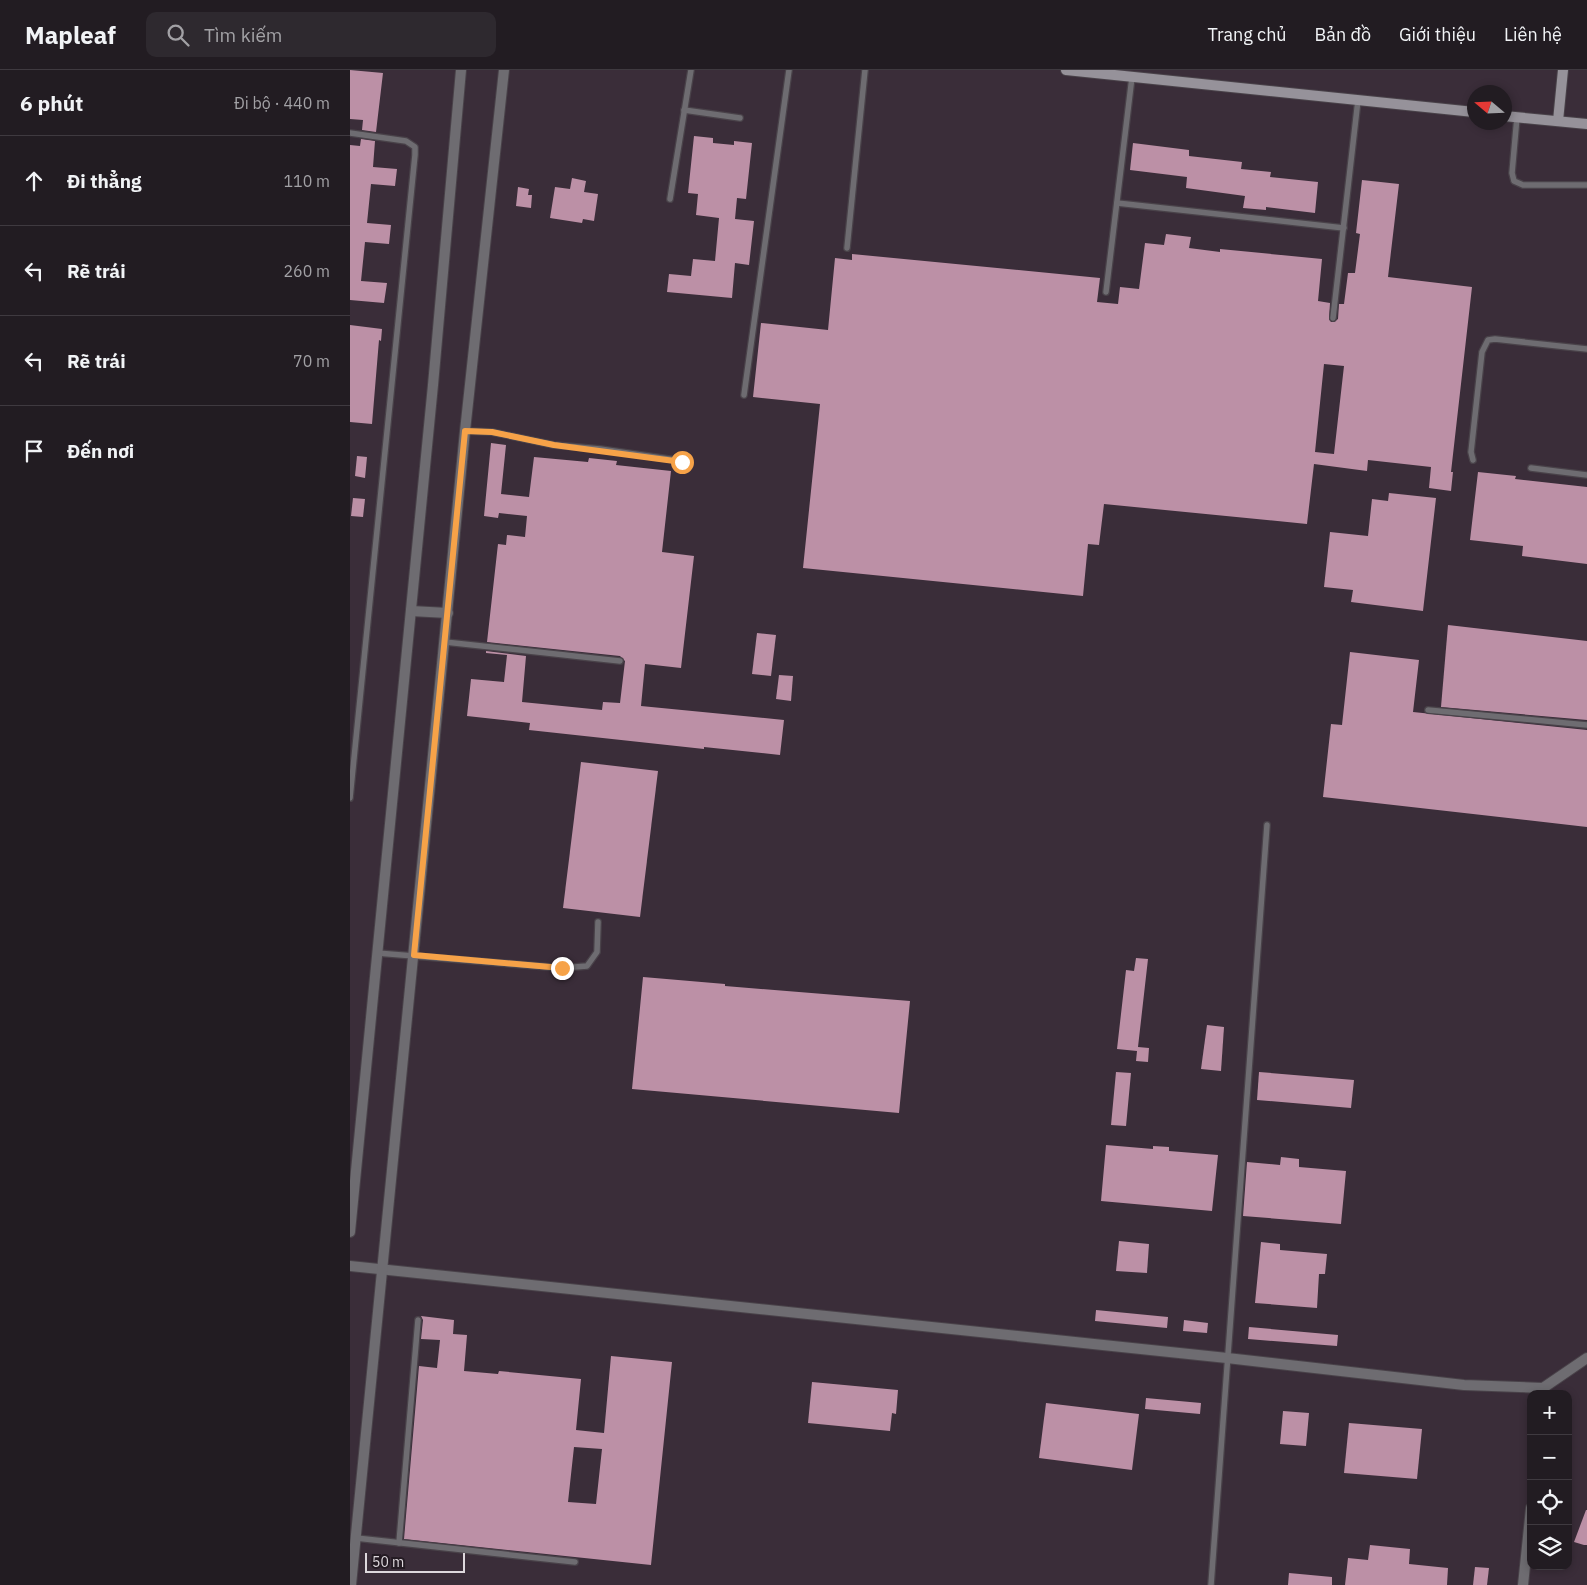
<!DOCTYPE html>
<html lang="vi">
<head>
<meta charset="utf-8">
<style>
	body { margin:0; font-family:"IBM Plex Sans",sans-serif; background:#2e292f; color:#f1f3f6 }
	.controls { position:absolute; right:15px; bottom:15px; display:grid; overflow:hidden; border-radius:10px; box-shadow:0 2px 8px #0003 }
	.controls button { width:45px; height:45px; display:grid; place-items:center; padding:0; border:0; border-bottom:1px solid #3f3a40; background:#221c22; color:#f1f3f6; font:25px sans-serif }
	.compass { position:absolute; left:1117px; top:15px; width:45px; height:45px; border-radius:50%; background:#221c22; box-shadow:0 2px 8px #0003; rotate:289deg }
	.scale { position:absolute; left:15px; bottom:12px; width:100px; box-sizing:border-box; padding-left:5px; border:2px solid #ded8dd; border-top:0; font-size:14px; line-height:18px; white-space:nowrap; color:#ded8dd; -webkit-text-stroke:4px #241b23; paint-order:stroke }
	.stop { position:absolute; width:15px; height:15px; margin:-11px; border:4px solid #f6a248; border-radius:50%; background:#fff }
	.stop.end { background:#f6a248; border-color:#fff; box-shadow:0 1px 5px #0008 }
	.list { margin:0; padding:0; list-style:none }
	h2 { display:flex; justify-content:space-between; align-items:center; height:65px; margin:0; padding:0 20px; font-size:21px }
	h2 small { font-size:16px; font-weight:400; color:#a2a1a5 }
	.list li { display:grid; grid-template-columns:32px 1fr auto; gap:15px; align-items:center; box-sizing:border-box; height:90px; padding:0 20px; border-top:1px solid #3f3a40 }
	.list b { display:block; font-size:19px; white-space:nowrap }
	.list em { font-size:16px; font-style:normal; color:#a2a1a5 }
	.icon { flex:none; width:28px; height:28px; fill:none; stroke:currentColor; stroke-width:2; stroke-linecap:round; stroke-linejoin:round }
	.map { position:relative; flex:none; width:1237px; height:1515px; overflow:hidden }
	header { display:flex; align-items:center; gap:30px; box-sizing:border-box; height:70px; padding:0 25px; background:#221c22; border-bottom:1px solid #3f3a40 }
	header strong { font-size:24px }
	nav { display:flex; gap:28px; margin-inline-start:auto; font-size:18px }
	.search { width:350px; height:45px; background:#2e292f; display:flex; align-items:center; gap:12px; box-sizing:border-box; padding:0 18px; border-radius:10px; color:#a2a1a5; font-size:19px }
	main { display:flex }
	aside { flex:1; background:#221c22 }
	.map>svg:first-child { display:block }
</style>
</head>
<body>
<header>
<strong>Mapleaf</strong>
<div class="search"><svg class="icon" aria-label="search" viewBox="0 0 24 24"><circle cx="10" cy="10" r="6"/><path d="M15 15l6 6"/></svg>Tìm kiếm</div>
<nav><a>Trang chủ</a><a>Bản đồ</a><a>Giới thiệu</a><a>Liên hệ</a></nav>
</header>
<main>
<aside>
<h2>6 phút<small>Đi bộ · 440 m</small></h2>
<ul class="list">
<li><svg class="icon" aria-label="ahead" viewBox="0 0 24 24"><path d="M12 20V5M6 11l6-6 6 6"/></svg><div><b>Đi thẳng</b></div><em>110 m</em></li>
<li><svg class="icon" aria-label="left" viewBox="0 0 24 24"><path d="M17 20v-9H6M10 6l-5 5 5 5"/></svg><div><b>Rẽ trái</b></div><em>260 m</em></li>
<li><svg class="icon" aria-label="left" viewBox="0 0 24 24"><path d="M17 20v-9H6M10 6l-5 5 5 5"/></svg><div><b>Rẽ trái</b></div><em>70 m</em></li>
<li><svg class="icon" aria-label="arrive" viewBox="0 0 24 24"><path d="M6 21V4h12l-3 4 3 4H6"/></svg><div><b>Đến nơi</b></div></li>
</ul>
</aside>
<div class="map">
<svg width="1237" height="1515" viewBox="0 0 1237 1515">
	<rect width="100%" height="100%" fill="#2d252d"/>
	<path fill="#3a2d39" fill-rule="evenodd" d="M0,0H1237V1515H0ZM1124,22H1154V52H1124ZM1181,1324H1218V1496H1181Z"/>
	<g fill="#bc90a6" fill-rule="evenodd">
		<polygon points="0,0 33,3 26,62 12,60 13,50 0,49"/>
		<polygon points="344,66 363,68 363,73 384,75 384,71 402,73 396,129 387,128 385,149 404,151 399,195 385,193 382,228 317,222 319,204 341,206 343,189 365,191 369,148 346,145 348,124 338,123"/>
		<polygon points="11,69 25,71 23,97 47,99 45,116 21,114 17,153 41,155 39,174 15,172 11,211 37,213 34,233 0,230 0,75 10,76"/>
		<polygon points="783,73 839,80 839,86 892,92 891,99 921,102 920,107 968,112 965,143 916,137 916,140 893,138 895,126 836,118 837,107 780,100"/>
		<polygon points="222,108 236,111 234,122 248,124 244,151 233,149 232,153 200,148 205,117 220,119"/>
		<path d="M1012,110L1049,114L1038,207L1122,217L1101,402H1103L1101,421L1079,418L1081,397L1018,390L1017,401L964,394L957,454L754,434L749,475L738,474L733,526L453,498L470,334L403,327L411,253L478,260L485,188L502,190V184L750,208L747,232L768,234L770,217L789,219L795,173L814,175L816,164L841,167L839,178L870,182V179L972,189L968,231L980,233L979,249L981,252H984L988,249L989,234H994L998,203H1005L1010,164L1006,163ZM974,294L994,296L984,384L965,382Z"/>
		<polygon points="168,117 179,119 178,125 182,125 181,138 166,136"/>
		<polygon points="0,255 32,259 31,271 29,270 22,354 0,352"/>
		<polygon points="141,373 156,375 151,424 179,427 184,387 238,392 239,388 267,391 266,395 321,401 312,482 344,486 331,598 295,594 291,636 434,650 430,685 354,677 354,679 179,660 180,653 117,646 121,609 154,612 157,585 136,583 136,581 176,586 172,632 252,640 253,632 270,633 275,591 270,586 137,572 148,474 156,475 157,465 175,467 177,446 149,443 148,448 134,446"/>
		<polygon points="7,386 17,387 15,408 5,406"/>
		<polygon points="1128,402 1166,406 1165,409 1237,417 1237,494 1172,486 1173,476 1120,470"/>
		<polygon points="1039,423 1086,428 1073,541 1001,532 1003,520 974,517 980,462 1018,466 1022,429 1038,431"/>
		<polygon points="3,428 15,429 13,447 1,446"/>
		<polygon points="1098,555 1237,571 1237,650 1091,637"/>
		<polygon points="407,563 426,565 421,606 402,604"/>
		<polygon points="1000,582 1069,590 1063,642 1237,660 1237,757 973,727 981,654 992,655"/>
		<polygon points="429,605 443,606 441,631 426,629"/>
		<polygon points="231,692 308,701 290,847 213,838"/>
		<polygon points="786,888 798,889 788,977 799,978 798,992 786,991 787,981 767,979 776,900 784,901"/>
		<polygon points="293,907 375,914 375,916 560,931 549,1043 282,1019"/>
		<polygon points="857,955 874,957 871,1001 851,999"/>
		<polygon points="766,1002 781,1003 776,1056 761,1055"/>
		<polygon points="909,1002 1004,1010 1001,1038 907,1030"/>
		<polygon points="756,1075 803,1079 803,1076 819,1077 819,1081 868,1085 862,1141 751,1131"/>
		<polygon points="931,1087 949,1089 949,1097 996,1101 991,1154 893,1146 897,1092 930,1095"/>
		<polygon points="769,1171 799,1174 797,1203 766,1201"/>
		<polygon points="911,1172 930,1174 930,1180 977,1184 975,1204 969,1204 967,1238 905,1233"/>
		<polygon points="746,1240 818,1247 817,1258 745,1251"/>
		<path d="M71,1246L104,1250L103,1264L117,1265L114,1301L148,1304L149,1301L231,1309L226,1360L254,1363L261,1286L322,1292L301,1495L54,1469L69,1296L87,1298L90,1270L71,1269L73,1250ZM224,1377L252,1379L246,1434L218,1432Z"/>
		<polygon points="834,1250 858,1253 857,1263 833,1261"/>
		<polygon points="899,1257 988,1265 987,1276 898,1269"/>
		<polygon points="462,1312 548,1320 546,1344 542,1343 540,1361 458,1353"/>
		<polygon points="796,1328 851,1333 850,1344 795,1339"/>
		<polygon points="696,1333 789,1344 782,1400 689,1388"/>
		<polygon points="933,1341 959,1343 956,1376 930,1374"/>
		<polygon points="999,1353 1072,1359 1067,1409 994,1403"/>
		<polygon points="1236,1440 1237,1440 1237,1475 1234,1475 1224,1472"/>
		<polygon points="1020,1475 1060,1479 1059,1494 1098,1498 1097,1515 995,1515 998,1488 1018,1490"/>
		<polygon points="1125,1497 1139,1498 1137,1515 1123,1515"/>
		<polygon points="939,1503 982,1507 982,1515 938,1515"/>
	</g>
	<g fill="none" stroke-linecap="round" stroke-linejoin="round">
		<defs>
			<g id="service">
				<polyline points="334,40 390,48"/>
				<polyline points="1167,47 1162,103 1164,111 1173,115 1237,115"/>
				<polyline points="0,63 56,71 65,77 65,85 0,728"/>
				<polyline points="320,129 341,0"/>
				<polyline points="767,133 994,158"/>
				<polyline points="497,178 515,0"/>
				<polyline points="756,222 782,7"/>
				<polyline points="983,248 1008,30"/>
				<polyline points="394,325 439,0"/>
				<polyline points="115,361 142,362 204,375 250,379 332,391"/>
				<polyline points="1123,390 1121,382 1132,282 1138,270 1145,269 1237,279"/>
				<polyline points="1181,398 1237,405"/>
				<polyline points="95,572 270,591"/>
				<polyline points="1078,640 1237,655"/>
				<polyline points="27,883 212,898 237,896 247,882 248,852"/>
				<polyline points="6,1468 225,1492"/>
				<polyline points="49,1473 68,1250"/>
				<polyline points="861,1515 917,755"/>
			</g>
			<g id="minor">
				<polyline points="61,541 98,543"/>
				<polyline points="0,1162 83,315 111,0"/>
				<polyline points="0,1196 877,1288 1114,1315 1193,1318 1237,1288"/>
				<polyline points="1,1515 115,361 154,0"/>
				<polyline points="1173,1515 1181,1438"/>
			</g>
			<g id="secondary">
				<polyline points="716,0 1124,42"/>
				<polyline points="1154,46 1237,54"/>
				<polyline points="1208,51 1213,0"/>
			</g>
		</defs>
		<use href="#service" stroke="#494249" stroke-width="8"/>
		<use href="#minor" stroke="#494249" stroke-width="12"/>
		<use href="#secondary" stroke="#494249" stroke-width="12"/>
		<use href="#service" stroke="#6e6c71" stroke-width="5.5"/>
		<use href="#minor" stroke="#6e6c71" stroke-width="10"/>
		<use href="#secondary" stroke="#96929a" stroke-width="10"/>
	</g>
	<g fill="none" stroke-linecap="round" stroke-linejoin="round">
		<polyline stroke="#f6a248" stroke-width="6" points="212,898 64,885 115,361 142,362 204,375 332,392"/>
	</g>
</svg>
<div class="controls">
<button>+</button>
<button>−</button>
<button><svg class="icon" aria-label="locate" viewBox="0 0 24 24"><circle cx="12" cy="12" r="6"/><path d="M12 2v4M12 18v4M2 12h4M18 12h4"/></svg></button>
<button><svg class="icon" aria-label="layers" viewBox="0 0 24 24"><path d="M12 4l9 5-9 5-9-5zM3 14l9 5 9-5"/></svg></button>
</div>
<svg class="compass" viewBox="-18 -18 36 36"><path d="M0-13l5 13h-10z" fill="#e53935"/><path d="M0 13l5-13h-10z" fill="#a2a1a5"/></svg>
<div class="scale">50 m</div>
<div class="stop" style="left:332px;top:392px"></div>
<div class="stop end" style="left:212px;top:898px"></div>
</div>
</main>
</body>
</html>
